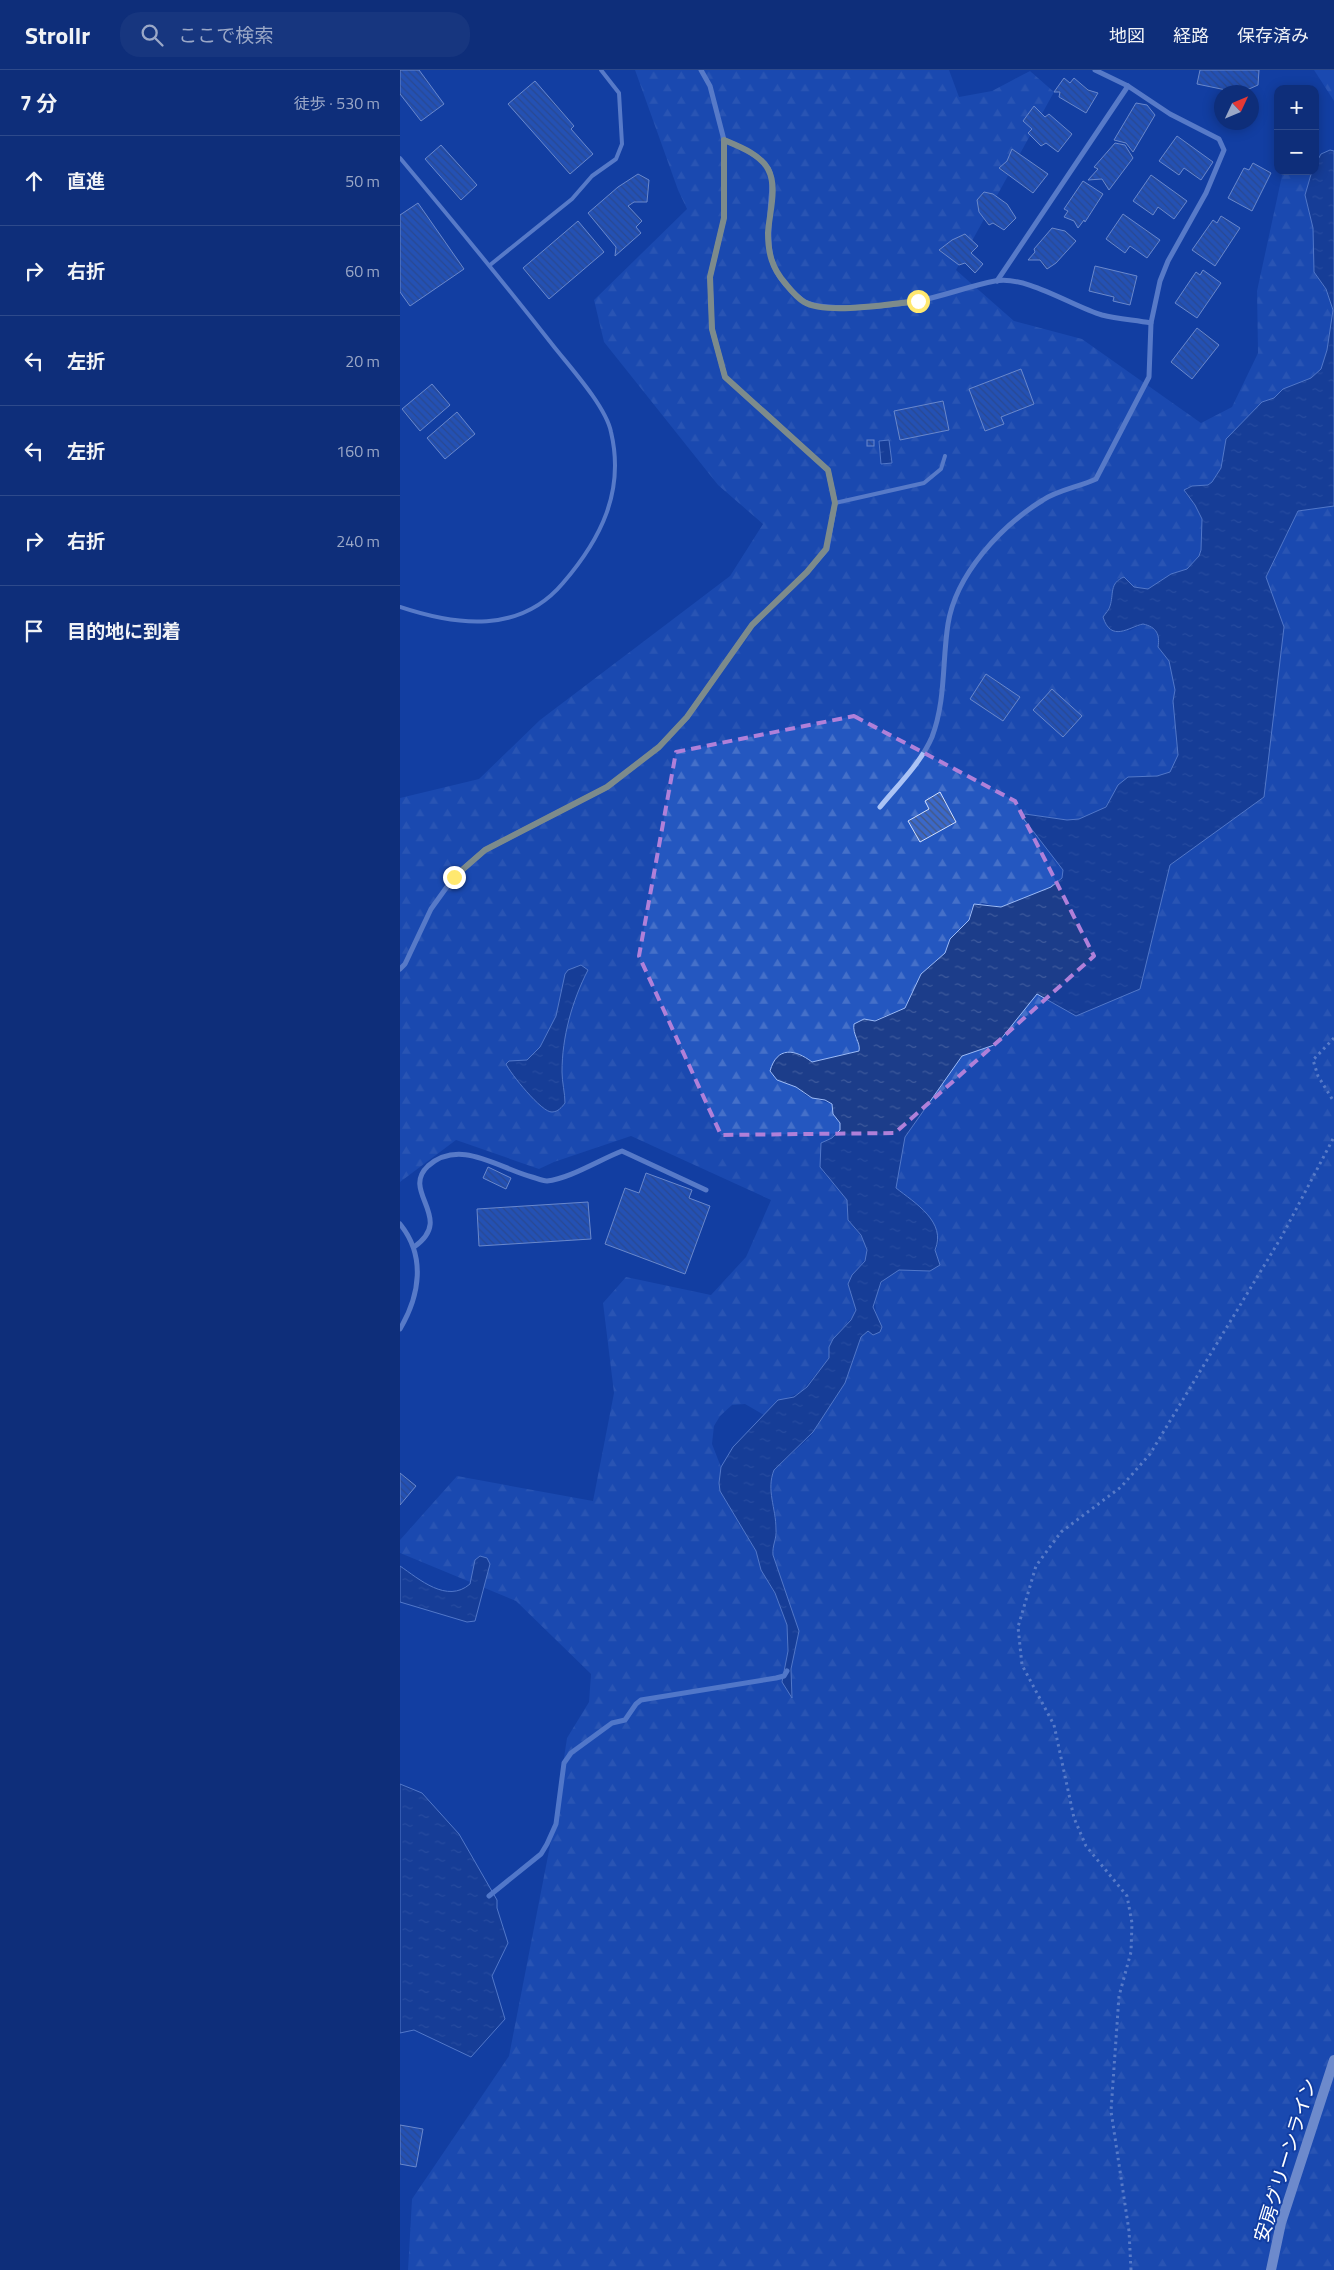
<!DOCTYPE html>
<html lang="ja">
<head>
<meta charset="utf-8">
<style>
	body { margin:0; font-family:"Titillium Web","Noto Sans JP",sans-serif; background:#17367f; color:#f1f3f6 }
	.controls { position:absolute; right:15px; top:15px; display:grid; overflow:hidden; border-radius:10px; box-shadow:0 2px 12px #0003 }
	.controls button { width:45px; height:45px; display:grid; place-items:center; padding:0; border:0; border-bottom:1px solid #2e4a8b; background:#0e2e7a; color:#f1f3f6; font:25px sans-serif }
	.compass { position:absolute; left:814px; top:15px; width:45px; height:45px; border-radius:50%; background:#0e2e7a; box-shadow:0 2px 12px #0003; rotate:46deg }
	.stop { position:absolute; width:15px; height:15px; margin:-11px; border:4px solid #ffe86f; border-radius:50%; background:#fff }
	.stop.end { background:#ffe86f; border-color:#fff; box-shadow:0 1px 5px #0008 }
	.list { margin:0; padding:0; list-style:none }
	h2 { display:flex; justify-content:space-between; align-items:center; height:65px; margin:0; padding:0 20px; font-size:21px }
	h2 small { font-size:16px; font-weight:400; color:#9ba8c7 }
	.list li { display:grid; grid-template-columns:32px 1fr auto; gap:15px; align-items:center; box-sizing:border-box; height:90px; padding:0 20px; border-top:1px solid #2e4a8b }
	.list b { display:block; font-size:19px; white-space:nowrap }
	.list em { font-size:16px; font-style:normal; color:#9ba8c7 }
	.icon { flex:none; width:28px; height:28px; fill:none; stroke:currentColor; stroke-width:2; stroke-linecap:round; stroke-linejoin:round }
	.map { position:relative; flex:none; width:934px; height:2200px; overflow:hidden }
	header { display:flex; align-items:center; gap:30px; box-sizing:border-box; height:70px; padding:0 25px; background:#0e2e7a; border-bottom:1px solid #2e4a8b }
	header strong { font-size:24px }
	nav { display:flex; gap:28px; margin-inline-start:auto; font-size:18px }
	.search { width:350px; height:45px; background:#17367f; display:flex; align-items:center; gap:12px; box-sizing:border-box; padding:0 18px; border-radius:20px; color:#9ba8c7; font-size:19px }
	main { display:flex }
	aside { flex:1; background:#0e2e7a }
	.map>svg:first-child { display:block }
</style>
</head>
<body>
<header>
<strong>Strollr</strong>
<div class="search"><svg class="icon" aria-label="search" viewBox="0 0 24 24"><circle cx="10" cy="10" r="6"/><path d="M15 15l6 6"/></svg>ここで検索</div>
<nav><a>地図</a><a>経路</a><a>保存済み</a></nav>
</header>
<main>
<aside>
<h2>7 分<small>徒歩 · 530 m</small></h2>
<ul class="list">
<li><svg class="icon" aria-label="ahead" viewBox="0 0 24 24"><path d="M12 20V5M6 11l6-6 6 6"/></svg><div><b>直進</b></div><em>50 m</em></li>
<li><svg class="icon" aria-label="right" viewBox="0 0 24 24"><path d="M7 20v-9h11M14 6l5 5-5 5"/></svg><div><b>右折</b></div><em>60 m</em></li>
<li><svg class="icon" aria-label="left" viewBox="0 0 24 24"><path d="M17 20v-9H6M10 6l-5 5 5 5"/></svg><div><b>左折</b></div><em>20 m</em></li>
<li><svg class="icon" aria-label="left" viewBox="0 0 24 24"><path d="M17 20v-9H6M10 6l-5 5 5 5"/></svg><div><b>左折</b></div><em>160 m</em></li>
<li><svg class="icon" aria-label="right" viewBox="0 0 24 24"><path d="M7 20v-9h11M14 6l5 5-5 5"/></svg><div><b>右折</b></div><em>240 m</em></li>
<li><svg class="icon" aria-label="arrive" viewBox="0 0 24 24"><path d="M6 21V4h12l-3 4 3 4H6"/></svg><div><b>目的地に到着</b></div></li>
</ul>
</aside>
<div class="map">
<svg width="934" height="2200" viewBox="0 0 934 2200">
	<defs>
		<pattern id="forest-firs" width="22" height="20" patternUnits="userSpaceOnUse" patternTransform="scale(1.25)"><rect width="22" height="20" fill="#2457c0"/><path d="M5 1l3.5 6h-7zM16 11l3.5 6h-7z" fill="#4570c9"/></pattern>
		<pattern id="water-ripples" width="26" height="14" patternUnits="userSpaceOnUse" patternTransform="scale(1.25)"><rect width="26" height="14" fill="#1c3d8a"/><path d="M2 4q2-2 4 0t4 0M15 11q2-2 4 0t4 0" fill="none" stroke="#3e5a9c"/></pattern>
		<pattern id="building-back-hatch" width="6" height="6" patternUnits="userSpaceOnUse" patternTransform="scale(1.25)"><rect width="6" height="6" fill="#3b68c8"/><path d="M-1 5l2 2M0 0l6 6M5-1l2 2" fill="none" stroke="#45577e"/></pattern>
	</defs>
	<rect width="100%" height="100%" fill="#123ea2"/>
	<g fill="url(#forest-firs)">
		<path d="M235,0H549L559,27L592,21L630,1L654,22L556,200L614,251L682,269L801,353L832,337L858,283L857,221L883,101H912L905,125L913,158L914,192L918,208L931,228L933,240L927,280L921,299L911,308L883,319L874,328L862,332L826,369L821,398L812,412L808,415L787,417L785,423L795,435L802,449L801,480L799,486L787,499L771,504L748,519L734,517L719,508C710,519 714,532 706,542L729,561L743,554C757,557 760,565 758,577L769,591L775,620L773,631L778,685L770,702L757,706L733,707L718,715L711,730L701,740L679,749L667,750L625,744L623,748L663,800L662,808L651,817L601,837L582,833L571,840L569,850L550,870L545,883L521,904L505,938L453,959L460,976L459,981L412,992C395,978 377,976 370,1001L377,1010L396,1017L407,1026L432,1034L433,1044L440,1053V1060L432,1068L422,1101L447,1130L448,1150L464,1170L467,1187L452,1205L448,1214L455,1235L454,1245L433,1269L429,1277L430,1285L426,1292L401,1322L375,1333L364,1345L345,1334L332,1335L320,1346L314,1356L312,1374L321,1397L320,1421L356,1481L368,1512L380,1533L387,1555L388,1581L382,1612L392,1626L391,1599L399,1561L373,1485C372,1477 375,1474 376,1467C380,1444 365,1423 374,1400L410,1367L445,1313L461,1267L468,1261L482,1257C469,1237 475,1210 498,1200C507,1197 521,1200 530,1201L539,1170L518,1135L495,1118L505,1067L562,986L597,974L637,924L740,919L770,795L864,727L884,557L866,508L898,441L934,436V2200H8L12,2129L109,1986L153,1760L167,1668L189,1632L191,1604L116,1531L0,1483V1470L57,1406L193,1431L214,1323L203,1233L226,1207L311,1225L346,1187L371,1130L231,1066L154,1092L139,1099L56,1070L0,1112V728L79,709L140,650L330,506L363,454L318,415L204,272L194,230L287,139L278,120Z"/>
		<polygon points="914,0 934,0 934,31"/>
	</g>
	<g fill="url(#water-ripples)" stroke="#9dbcf8">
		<path d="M930,80L934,81V436L898,441L866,507L884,557L864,727L770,795L740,919L676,946L637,924L597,974L562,986L505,1067L496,1118C515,1133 547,1152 535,1180L540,1195L530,1201L499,1200L481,1212L473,1237L482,1257L480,1262L473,1265L468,1261L461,1267L445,1313L413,1362L374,1400C366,1420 376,1438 376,1459C377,1469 372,1475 373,1485L399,1561L391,1599L392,1628L382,1612L388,1581L387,1555L375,1523L361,1500L356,1481L320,1421L319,1413L321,1397L333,1377L378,1330L394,1327L407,1317L429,1288V1277L433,1269L451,1250L456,1240L448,1214L452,1205L465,1191L467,1180L461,1165L448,1150L447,1130L420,1097L421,1073L432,1068L440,1060V1053L433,1044L432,1034L425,1030L412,1028L396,1017L377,1010L370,1001C377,976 395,979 412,992L459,981C461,973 452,964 454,954L464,949L475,951L505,938L521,904L545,883L550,869L569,850L574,834L601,837L651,817L662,808L663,800L623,748L625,744L667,750L679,749L706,737L718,715L728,707L757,706L770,702L778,685L773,631L775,620L769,591L758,577C760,565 757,557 743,554C729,557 711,573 703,547C705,544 709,540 710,536C714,524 709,513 724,507L734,517L748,519L771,504L787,499L799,486L801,480L802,449L795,435L784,420L792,416L808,415L812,412L821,398L826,369L862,332L874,328L883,319L911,308L921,299L927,280L933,240L926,219L914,202L913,158L905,125L912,101H915V95L921,84Z"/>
		<polygon points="489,370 492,393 481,394 479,371"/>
		<path d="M181,895L188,900C172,931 162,967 162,1002C162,1012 165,1023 165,1033C162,1037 158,1042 152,1042C142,1043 110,1003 106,994L109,991L127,990L140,977L156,946L165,904L168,900Z"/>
		<path d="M80,1486L87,1488L90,1494L75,1551L67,1552L0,1532V1496C19,1509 47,1534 70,1514L75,1490Z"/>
		<polygon points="0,1714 22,1723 59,1764 97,1830 97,1838 108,1873 92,1906 105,1949 71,1987 14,1960 0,1963"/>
	</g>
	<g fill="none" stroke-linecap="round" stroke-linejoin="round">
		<polyline stroke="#9dbcf8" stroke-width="5" points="89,1826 141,1784 147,1774 156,1754 164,1693 171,1683 212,1653 225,1650 236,1634 241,1630 376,1608 384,1606 387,1601"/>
	</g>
	<g fill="url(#building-back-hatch)" stroke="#d4e2fe">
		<polygon points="0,0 19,0 44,34 21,51 0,24"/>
		<polygon points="800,0 859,0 858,15 849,19 826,20 797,14"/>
		<polygon points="664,8 670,13 674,8 688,20 698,23 686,43 659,27 660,22 654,22"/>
		<polygon points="135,11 174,56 171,59 193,84 170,104 108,34"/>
		<polygon points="736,33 747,35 755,45 733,82 726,73 714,70"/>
		<polygon points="634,36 645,47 649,44 672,64 658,82 646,73 641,76 628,63 632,59 623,51"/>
		<polygon points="777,66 813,92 801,110 784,98 779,105 759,91"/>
		<polygon points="715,73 725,75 733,88 709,120 702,109 688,110 698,99 694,97"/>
		<polygon points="41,75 77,115 61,130 25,89"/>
		<polygon points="612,79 648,104 633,123 599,98 607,91"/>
		<polygon points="853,93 871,103 852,141 828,128 844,98 849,100"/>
		<polygon points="238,104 249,110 247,132 234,132 228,136 242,151 236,157 241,163 215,186 216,177 188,143 218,117"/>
		<polygon points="751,105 787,131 774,149 758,137 753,145 733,131"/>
		<polygon points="683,111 703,124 685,152 684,150 678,158 674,151 664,147 668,141 664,139"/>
		<polygon points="584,122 593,124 607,134 616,148 604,160 593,153 589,155 579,142 577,130"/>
		<polygon points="18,133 64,199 10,236 0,222 0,145"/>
		<polygon points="723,144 760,170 747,188 730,176 725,183 706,169"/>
		<polygon points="821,146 840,158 815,196 792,180 813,150 817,153"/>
		<polygon points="178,151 204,182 149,229 123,198"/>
		<polygon points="652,158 665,161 676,171 656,193 647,199 640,190 628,190 635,182 634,179"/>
		<polygon points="565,164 578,176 571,183 583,194 575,203 565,193 559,195 539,180 552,170"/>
		<polygon points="695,196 737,206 730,235 713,231 714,227 689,221"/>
		<polygon points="803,200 821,213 797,248 775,233 796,202 800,205"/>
		<polygon points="797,258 819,275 792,309 771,292"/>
		<polygon points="621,299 634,334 601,347 604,354 585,361 569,319"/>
		<polygon points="32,314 50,335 20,361 2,339"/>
		<polygon points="543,331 549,360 500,370 494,341"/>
		<polygon points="57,342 75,364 45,389 27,368"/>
		<rect x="467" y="370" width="7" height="6"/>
		<polygon points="586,604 620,627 603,651 570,629"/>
		<polygon points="652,619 682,646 663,667 633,640"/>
		<polygon points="540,722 556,752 520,772 508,751 529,739 525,731"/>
		<polygon points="88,1097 111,1108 106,1119 83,1108"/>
		<polygon points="246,1103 292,1120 289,1128 310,1136 285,1204 205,1174 225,1118 239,1123"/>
		<polygon points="188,1132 191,1169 79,1176 77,1139"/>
		<polygon points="0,1403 16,1416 0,1435"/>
		<polygon points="0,2055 23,2059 16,2097 0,2094"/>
	</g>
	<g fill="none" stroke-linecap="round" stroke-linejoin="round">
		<g stroke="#abc3f5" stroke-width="3" stroke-dasharray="2.5 4" stroke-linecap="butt">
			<polyline points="934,968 913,990 918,1006 934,1032"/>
			<polyline points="731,2200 729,2161 711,2041 719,1926 731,1882 732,1853 727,1826 686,1776 674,1748 654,1655 622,1595 618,1557 636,1496 661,1462 721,1417 750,1384 882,1166 934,1067"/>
		</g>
		<g stroke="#abc3f5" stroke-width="4">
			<path d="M0,88C53,151 104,213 155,278C171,298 206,337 211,362C225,421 201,469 163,513C120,564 57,556 0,537"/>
			<polyline points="90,195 172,129 192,106 216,89 222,74 219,23 201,0"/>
			<polyline points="435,433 524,413 541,399 545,386"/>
		</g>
		<g stroke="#abc3f5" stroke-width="5">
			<path d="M324,70C338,76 359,84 368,98C373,106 372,119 371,128C368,174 362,198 402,230C419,244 495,235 518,231C544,226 569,216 595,211C626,205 672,236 702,245C718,249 735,250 751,253"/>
			<polyline points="597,211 728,16"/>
			<path d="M480,737C497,716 521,693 532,667C546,630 542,592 548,554C556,504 601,456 643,430C658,420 679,417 696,409L749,307L751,253L760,211L768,191L806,123L824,80L819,69L770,44L728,16L695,0"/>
			<polyline points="0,899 5,894 31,839 54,807 85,780 207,717 259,677 287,647 352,555 407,502 427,479 435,433 428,400 325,307 312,259 310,207 324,148 324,70 310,16 301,0"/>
			<path d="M0,1154C26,1186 20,1225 0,1259"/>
			<path d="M14,1177C56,1148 0,1122 28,1096C60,1068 98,1098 132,1107C136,1108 142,1111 147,1111C169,1109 201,1089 222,1081L306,1120"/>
		</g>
		<polyline stroke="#dce6fe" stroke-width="10" points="871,2200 881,2153 934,1990"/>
	</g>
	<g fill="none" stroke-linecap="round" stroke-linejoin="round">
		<path stroke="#ffe86f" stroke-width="6" d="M54,807L85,780L207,717L259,677L287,647L352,555L407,502L426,479L435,433L428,400L325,307L312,259L310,207L324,148V70C338,76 360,84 368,99C378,117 369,144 368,163C368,183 372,198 385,213C390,219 396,227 404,232C425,245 492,234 518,231"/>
	</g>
	<path d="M0 0H934V2200H0ZM454,646L615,731L694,886L495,1063L321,1065L239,886L276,682Z" fill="#123ea2" fill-opacity=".55" fill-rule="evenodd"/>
	<path fill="none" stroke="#b080d9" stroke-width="4" stroke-dasharray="10 6" stroke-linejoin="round" d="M454,646L615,731L694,886L495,1063L321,1065L239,886L276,682Z"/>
	<g text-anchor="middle" stroke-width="4" stroke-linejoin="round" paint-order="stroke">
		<g font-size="19" fill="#fff" stroke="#123ea2">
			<text transform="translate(885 2090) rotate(-73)" y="7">安房グリーンライン</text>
		</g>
	</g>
</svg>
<div class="controls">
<button>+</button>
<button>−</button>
</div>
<svg class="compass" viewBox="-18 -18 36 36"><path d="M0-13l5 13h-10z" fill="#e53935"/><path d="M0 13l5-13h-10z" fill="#9ba8c7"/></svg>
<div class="stop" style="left:518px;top:231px"></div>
<div class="stop end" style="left:54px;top:807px"></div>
</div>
</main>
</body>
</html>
